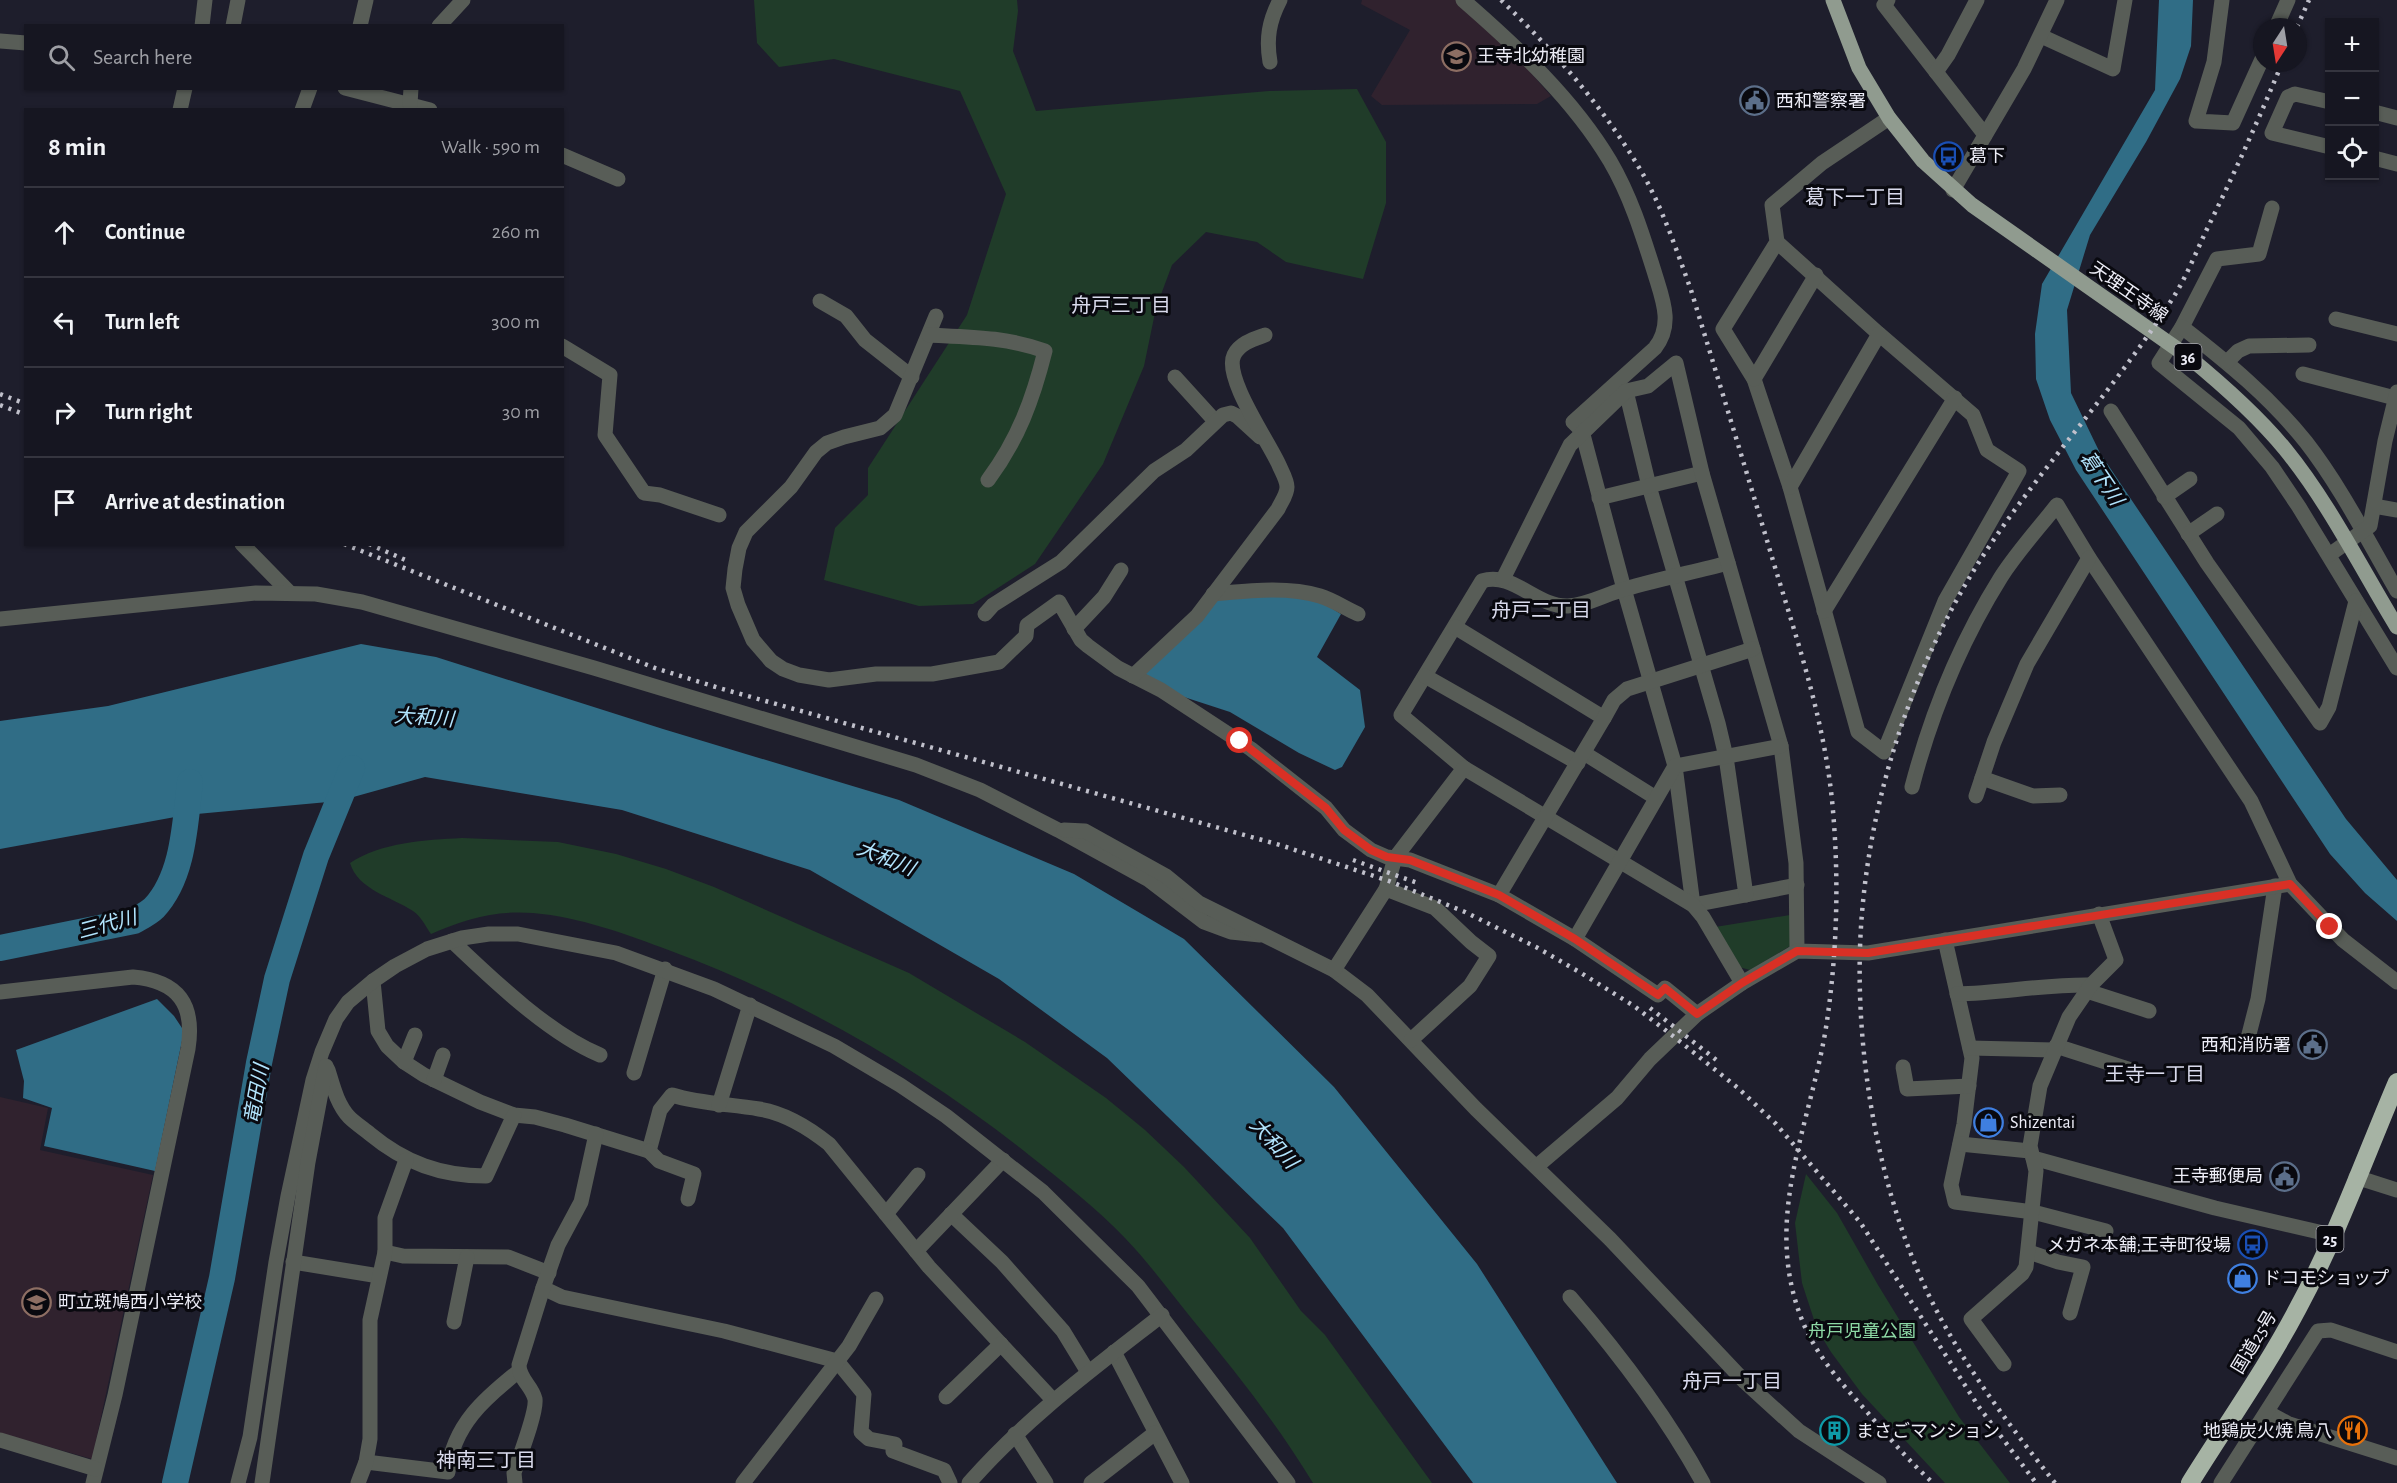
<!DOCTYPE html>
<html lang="en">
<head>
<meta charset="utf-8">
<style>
	body { margin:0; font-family:"Alegreya Sans","Noto Sans JP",sans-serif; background:#1f1f2a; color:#f1f3f6 }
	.controls { position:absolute; right:18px; top:18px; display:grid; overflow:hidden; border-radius:0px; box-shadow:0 2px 4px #0004 }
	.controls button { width:54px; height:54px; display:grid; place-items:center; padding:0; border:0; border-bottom:2px solid #35353f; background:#161621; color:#f1f3f6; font:30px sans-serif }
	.compass { position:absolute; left:2253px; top:18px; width:54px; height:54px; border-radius:50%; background:#161621; box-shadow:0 2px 4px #0004; rotate:192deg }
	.stop { position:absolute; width:18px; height:18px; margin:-14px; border:4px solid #d93025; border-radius:50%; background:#fff }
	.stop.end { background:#d93025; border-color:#fff; box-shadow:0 2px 6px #0008 }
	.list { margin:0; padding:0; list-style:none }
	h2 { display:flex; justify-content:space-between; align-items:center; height:78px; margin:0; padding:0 24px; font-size:26px }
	h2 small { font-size:20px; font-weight:400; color:#9e9fa5 }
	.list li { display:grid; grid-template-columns:39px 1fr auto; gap:18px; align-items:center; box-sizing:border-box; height:90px; padding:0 24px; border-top:2px solid #35353f }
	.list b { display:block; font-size:22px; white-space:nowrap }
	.list em { font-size:20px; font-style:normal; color:#9e9fa5 }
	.icon { flex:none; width:33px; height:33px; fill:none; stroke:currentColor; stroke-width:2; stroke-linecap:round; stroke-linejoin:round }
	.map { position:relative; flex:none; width:2397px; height:1483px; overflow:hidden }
	.search { position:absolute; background:#161621; box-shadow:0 2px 4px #0004; left:24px; top:24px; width:540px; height:66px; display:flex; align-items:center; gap:15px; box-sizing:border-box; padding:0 21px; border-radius:0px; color:#9e9fa5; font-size:22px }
	.panel { position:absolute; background:#161621; box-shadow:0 2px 4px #0004; left:24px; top:108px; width:540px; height:438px; border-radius:0px }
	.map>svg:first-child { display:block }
</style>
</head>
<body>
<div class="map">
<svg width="2397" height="1483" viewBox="0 0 2397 1483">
	<rect width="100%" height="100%" fill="#1e1e2c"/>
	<g fill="#30222e">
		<polygon points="1362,0 1456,0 1504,42 1551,96 1537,104 1382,105 1371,96 1410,30 1361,4"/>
		<polygon points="0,1097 48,1108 40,1150 153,1175 92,1459 0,1433"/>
	</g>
	<g fill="#203c29">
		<polygon points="754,0 1017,0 1018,11 1013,51 1036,111 1269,91 1357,89 1386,142 1386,203 1363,279 1286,262 1257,242 1206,232 1172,265 1156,308 1144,366 1103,464 1035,564 973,604 919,606 824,580 835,528 868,495 868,468 967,315 1006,194 960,91 834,59 779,67 757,43"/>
		<path d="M462,838L558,842L616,854L666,869L714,887L909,973L1025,1042L1106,1098L1145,1130L1184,1167L1250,1238L1301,1311L1325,1335L1432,1483H1313C1278,1425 1235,1371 1192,1319C1170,1292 1149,1263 1125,1238C1095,1207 1062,1181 1029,1155C921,1069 800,999 671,951C626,934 580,917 533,913C496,910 465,919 431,934C426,927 421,916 413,911C392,897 358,890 350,863C382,842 425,840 462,838Z"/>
		<polygon points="1790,915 1792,945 1750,970 1739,967 1715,927"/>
		<polygon points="1806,1174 1837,1213 1878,1285 1959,1417 2010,1483 1945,1483 1862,1394 1831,1352 1817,1329 1802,1283 1795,1223"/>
	</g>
	<g fill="#306d86">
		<polygon points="2159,0 2193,0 2191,46 2180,79 2146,142 2090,235 2067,310 2071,393 2100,453 2346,819 2397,880 2397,921 2365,893 2330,854 2076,470 2050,420 2036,379 2035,334 2042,284 2155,90"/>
		<polygon points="1270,595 1318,600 1341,614 1317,657 1360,690 1365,727 1342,767 1335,770 1299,753 1230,712 1184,697 1146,676 1145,671 1217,599"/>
		<polygon points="361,644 436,657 663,729 899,800 1074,874 1184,939 1334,1087 1477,1264 1617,1483 1473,1483 1283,1228 1107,1058 999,979 810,870 622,810 425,777 339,801 186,815 0,849 0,721 108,706"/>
		<polygon points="157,999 174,1016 184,1031 155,1171 44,1146 52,1108 23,1098 24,1081 16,1050"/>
	</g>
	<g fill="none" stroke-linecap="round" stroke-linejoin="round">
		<g stroke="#306d86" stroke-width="26">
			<path d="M0,948L134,921C141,917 149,913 154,908C184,876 185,823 190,782"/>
			<polyline points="175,1483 222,1278 259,1063 277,979 316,856 352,768"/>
		</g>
		<g stroke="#585d57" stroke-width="15">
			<path d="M1463,0C1517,47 1573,99 1610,161C1630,195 1642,233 1654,271C1662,298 1674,324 1655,348L1573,422L1582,431L1624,589L1675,766L1693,905L1797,885"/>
			<polyline points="1888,0 1884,5 1985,135"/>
			<polyline points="2222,0 2214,62 2196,121 2233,123 2262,59"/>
			<polyline points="202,26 205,0"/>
			<polyline points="233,26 238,0"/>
			<polyline points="360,26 366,0"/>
			<polyline points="439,26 463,0"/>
			<polyline points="2276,27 2288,0"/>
			<polyline points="2041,36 2113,69 2125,0"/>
			<polyline points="0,41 26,43"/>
			<path d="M1270,62C1266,39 1269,21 1280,0"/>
			<polyline points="1936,72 1948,55 1977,0"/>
			<polyline points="345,88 430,110"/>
			<polyline points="2330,102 2295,94 2288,97 2272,133 2330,147"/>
			<polyline points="410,104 411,88"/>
			<polyline points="180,110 185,88"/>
			<polyline points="302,110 310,88"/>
			<polyline points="2374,112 2397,118"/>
			<polyline points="562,155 618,179"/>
			<polyline points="2374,158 2397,164"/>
			<polyline points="1953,190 2024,69 2057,0"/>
			<polyline points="2272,208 2259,254 2217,259 2182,327 2159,363 2239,428 2272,467 2299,507 2397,668"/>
			<polyline points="1777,242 1879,334 1973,415 1987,450 2019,471 1945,601 1884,752 1858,732 1790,487 1754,379 1723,329 1777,242 1772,205 1822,163 1889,118"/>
			<polyline points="820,301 846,316 865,340 912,377"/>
			<polyline points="936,316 895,415 880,428 844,437 827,443 816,452 791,487 746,532 739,548 735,569 733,588 738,605 753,640 771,661 783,669 799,675 829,680 876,674 932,674 999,662 1026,636 1027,625 1059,602 1081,640 1088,646 1118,668 1161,690 1251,749 1326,808 1344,830 1371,850 1387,857 1410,860 1499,895 1575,939 1658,995 1665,988 1697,1014"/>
			<polyline points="2336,319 2397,334"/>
			<path d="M2182,327C2227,362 2270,397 2306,442C2341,487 2368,541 2397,591"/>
			<path d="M929,335C969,337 1007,337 1045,351C1033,399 1018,440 988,480"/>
			<polyline points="562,346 610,375 605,435 644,493 660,495 719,515"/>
			<polyline points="2227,362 2238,351 2249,346 2309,345"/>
			<polyline points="2303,374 2395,398"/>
			<polyline points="1175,377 1215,421"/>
			<polyline points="1754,379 1816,275"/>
			<polyline points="1626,391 1649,486 1718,723 1726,757 1746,895"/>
			<polyline points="2111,411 2207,563 2320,723 2329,707 2356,601"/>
			<polyline points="1790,487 1879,334"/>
			<polyline points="2164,497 2190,479"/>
			<polyline points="1599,498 1702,473"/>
			<polyline points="2374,506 2397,510"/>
			<polyline points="2188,534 2217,514"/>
			<polyline points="242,544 289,592"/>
			<polyline points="2329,555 2370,526 2385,441 2397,392"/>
			<path d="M1728,563C1694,572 1659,579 1625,589C1606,594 1588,605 1568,606C1536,607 1513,571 1482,581L1401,715L1464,768L1693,905L1703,917L1742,983"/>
			<polyline points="1503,579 1570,445 1626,391 1648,386 1676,363 1702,473 1781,746 1796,863 1797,951"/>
			<path d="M1213,594C1248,591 1287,586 1320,596C1333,600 1345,608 1358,614"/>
			<polyline points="1824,611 1955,398"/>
			<polyline points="985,614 993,605 1061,562 1154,471 1186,450 1223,415 1231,413 1237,416 1260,437"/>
			<polyline points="0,619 256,593 316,594 362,602 594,668 916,765 980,790 1058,830 1149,880 1204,922 1231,932 1260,935"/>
			<polyline points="1455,627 1604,718"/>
			<polyline points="1074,629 1104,597 1121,570"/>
			<path d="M1133,676L1197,616L1278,509C1281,502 1287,495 1287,487C1287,480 1282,472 1279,465C1269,442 1223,377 1234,355C1240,343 1254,339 1265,335"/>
			<polyline points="1425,676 1578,763"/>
			<polyline points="1584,753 1656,798"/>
			<polyline points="1982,778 2033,796 2060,795"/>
			<path d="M1912,787C1931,714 1961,641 2001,577C2017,552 2038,529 2057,505L2089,558L2251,801L2290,884L2343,940L2397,982"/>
			<polyline points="1976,796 1994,742 2027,664 2089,558"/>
			<polyline points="1064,830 1085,831 1166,876 1199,903 1334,970 1367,995 1476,1109 1610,1239 1745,1382 1799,1431 1879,1483"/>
			<polyline points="1386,889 1435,908 1471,942 1489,956 1470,986 1411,1040"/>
			<polyline points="1499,895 1604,718 1614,700 1627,689 1753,649"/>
			<polyline points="1575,939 1675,766 1781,746"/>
			<polyline points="1945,940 1972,1058 1964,1124 1951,1185 1955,1202 2033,1212 2106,1231"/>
			<path d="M452,941C492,979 549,1034 600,1055"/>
			<polyline points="1334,970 1386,889 1395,858 1464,768"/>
			<path d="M373,981L378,1031L387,1046L404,1062L424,1075L480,1102L514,1115L535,1117L565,1125L649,1151L660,1110L672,1095C701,1104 730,1104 759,1109C785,1113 809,1128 829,1144L929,1267L1053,1400"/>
			<polyline points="2087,991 2149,1011"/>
			<path d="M0,992L133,977C179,981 195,1005 188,1049L115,1395L93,1483"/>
			<path d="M1957,994C2002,993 2046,984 2091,985"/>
			<polyline points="2247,1042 2258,999 2275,886"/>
			<polyline points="2056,1046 2134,1071"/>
			<polyline points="1970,1048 2054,1050"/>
			<polyline points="404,1062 415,1035"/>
			<polyline points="1903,1067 1907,1089 1969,1086"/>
			<path d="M328,1070C333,1086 337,1104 349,1117C355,1123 364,1129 370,1134C405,1163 441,1176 486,1176L514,1115"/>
			<polyline points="634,1073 665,969"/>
			<polyline points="434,1080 443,1055"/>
			<polyline points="719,1105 750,1005"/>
			<polyline points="1960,1144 2030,1151"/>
			<polyline points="649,1151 659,1161 694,1174 688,1199"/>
			<polyline points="2033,1158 2215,1208 2332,1235"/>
			<polyline points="1536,1167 1617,1098 1650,1059 1697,1014 1742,983 1797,951 1868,953 2290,884"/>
			<polyline points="2356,1177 2397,1190"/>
			<polyline points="886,1214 918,1175"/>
			<polyline points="951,1214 1002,1262 1063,1331 1088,1372"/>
			<polyline points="916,1251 1003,1160"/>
			<polyline points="385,1252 403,1256 508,1257 549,1273"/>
			<polyline points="2029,1252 2058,1262 2083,1267 2070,1313"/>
			<polyline points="293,1262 379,1276"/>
			<polyline points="543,1288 562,1297 724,1331 837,1361 864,1394 861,1432 869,1439 895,1444 893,1451 944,1470 950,1483"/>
			<path d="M1570,1297C1621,1356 1666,1415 1703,1483"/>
			<polyline points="454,1322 467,1257"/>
			<polyline points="1114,1352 1182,1483"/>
			<polyline points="2004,1364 1971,1319 2022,1274 2026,1267 2036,1171 2030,1146 2040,1086 2069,1017 2091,985 2116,960 2099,914"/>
			<polyline points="946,1397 1001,1344"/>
			<polyline points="2267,1412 2289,1424 2397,1458"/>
			<polyline points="1015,1434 1046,1483"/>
			<polyline points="0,1440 96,1469"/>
			<path d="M366,1462L448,1472C453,1425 485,1398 519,1371"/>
			<polyline points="238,1483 250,1437 276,1262 288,1196 313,1080 322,1052 336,1019 348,1002 373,981 395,966 427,949 462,938 489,934 518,934 616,953 714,989 834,1046 900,1085 946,1116 1043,1192 1138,1286 1288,1483"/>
			<polyline points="262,1483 308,1162 326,1066"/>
			<polyline points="358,1483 366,1462 370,1439 370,1320 385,1252 385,1218 406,1160"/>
			<path d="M515,1483L514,1473C519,1458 537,1412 535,1399C532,1386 519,1379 519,1365L543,1288L558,1245L581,1202L596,1134"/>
			<polyline points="743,1483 849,1346 876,1299"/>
			<path d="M969,1483C1026,1418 1094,1368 1162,1315"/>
			<polyline points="1091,1483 1155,1433"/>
			<polyline points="2221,1483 2318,1331 2331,1330 2397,1352"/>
		</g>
		<path stroke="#909b8f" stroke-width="15" d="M1833,0L1859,68L1889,118L1923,161L1972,205L2190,358C2224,386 2257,415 2285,449C2329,503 2361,568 2397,627"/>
		<path stroke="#a6b3a4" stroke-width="18" d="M2190,1483C2226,1425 2266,1369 2298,1308C2337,1236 2365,1157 2397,1082"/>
		<g stroke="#c0c0cb" stroke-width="4.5" stroke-dasharray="3 6" stroke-linecap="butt">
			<path d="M1501,0C1556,53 1606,110 1644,176C1664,212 1677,252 1691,290C1719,382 1747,473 1774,564C1799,646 1826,726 1833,811C1839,881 1837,952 1827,1021C1812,1123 1761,1217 1802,1320C1816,1356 1843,1385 1868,1413C1889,1438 1909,1461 1933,1483"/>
			<polyline points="2297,27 2309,0"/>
			<polyline points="0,394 26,404"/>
			<polyline points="0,405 26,415"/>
			<polyline points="344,544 655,668 719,688 1280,845 1389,881 1465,912 1536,947 1581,973 1634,1006 1673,1036 1738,1088 1776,1124 1860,1222 1979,1407 2036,1483"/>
			<polyline points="369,544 410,562"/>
			<polyline points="1353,860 1418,883"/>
			<polyline points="1650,1008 1719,1062"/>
			<path d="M2055,1483C2006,1421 1957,1357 1924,1285C1874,1176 1852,1032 1862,913C1872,791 1914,665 1979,562C2039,468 2117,388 2176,293C2188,273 2197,250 2207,229C2234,174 2259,119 2282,63"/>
		</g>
	</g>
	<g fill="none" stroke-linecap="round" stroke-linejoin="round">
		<polyline stroke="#d93025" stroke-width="8" points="1240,741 1326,808 1344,830 1371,850 1387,857 1410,860 1499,895 1575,939 1658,995 1665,988 1697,1014 1742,983 1797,951 1868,953 2290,884 2330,927"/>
	</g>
	<defs>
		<symbol id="school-ring" viewBox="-11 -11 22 22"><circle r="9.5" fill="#09090f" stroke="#8d6e63" stroke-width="1.5"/><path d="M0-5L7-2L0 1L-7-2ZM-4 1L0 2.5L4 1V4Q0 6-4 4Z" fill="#8d6e63"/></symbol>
		<symbol id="civic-ring" viewBox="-11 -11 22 22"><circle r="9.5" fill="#09090f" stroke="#5c6f8a" stroke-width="1.5"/><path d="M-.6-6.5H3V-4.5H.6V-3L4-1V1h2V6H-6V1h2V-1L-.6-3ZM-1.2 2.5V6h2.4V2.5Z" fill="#5c6f8a"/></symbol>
		<symbol id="bus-ring" viewBox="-11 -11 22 22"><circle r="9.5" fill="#09090f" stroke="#1a4fb4" stroke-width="1.5"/><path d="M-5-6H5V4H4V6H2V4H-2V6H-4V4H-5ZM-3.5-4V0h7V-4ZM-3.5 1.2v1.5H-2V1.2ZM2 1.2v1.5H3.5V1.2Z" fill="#1a4fb4"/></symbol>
		<symbol id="shop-ring" viewBox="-11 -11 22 22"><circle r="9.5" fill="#09090f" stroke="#3f7fe0" stroke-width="1.5"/><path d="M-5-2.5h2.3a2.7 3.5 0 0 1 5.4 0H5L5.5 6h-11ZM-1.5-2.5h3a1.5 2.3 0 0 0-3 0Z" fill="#3f7fe0"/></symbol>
		<symbol id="building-ring" viewBox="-11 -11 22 22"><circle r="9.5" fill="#09090f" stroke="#0f9aa8" stroke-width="1.5"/><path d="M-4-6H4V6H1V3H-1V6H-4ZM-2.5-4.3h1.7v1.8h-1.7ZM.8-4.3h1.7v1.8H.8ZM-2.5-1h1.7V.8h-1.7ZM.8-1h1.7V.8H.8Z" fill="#0f9aa8"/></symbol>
		<symbol id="restaurant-ring" viewBox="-11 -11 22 22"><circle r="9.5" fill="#09090f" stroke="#e8710a" stroke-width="1.5"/><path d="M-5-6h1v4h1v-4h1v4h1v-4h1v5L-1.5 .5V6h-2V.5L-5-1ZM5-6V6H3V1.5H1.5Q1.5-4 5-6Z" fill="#e8710a"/></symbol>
	</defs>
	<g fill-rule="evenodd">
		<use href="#school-ring" x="1440" y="40" width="33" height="33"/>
		<use href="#civic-ring" x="1738" y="84" width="33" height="33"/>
		<use href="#bus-ring" x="1932" y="140" width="33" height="33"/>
		<use href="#civic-ring" x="2296" y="1028" width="33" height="33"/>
		<use href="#shop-ring" x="1972" y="1106" width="33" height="33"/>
		<use href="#civic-ring" x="2268" y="1160" width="33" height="33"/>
		<use href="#bus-ring" x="2236" y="1228" width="33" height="33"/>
		<use href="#shop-ring" x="2226" y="1262" width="33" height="33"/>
		<use href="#school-ring" x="20" y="1286" width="33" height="33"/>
		<use href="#building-ring" x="1818" y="1414" width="33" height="33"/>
		<use href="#restaurant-ring" x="2336" y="1414" width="33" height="33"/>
	</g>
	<g text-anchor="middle" stroke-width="6" stroke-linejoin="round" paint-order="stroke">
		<g fill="#09090f" stroke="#a9a9b1" stroke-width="1.5">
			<rect x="2174.5" y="344" width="27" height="26" rx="4.5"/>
			<rect x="2316.5" y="1226" width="27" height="26" rx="4.5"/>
		</g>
		<g font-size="16" font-weight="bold" fill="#ededf7">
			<text x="2188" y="363">36</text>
			<text x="2330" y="1245">25</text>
		</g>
		<g font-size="18" fill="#ededf7" stroke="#09090f" text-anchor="start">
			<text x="1477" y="62">王寺北幼稚園</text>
			<text x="1776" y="107">西和警察署</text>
			<text x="1969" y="162">葛下</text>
			<text x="2291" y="1051" text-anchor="end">西和消防署</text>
			<text x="2010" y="1128">Shizentai</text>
			<text x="2263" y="1182" text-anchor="end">王寺郵便局</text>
			<text x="2231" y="1251" text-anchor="end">メガネ本舗;王寺町役場</text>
			<text x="2263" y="1284">ドコモショップ</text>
			<text x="58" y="1308">町立斑鳩西小学校</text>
			<text x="1856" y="1437">まさごマンション</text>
			<text x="2332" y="1437" text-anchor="end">地鶏炭火焼 鳥八</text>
		</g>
		<g font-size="18" fill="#ededf7" stroke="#09090f">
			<text transform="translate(2129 292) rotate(35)" y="6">天理王寺線</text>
			<text transform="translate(2254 1342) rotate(-59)" y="6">国道25号</text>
		</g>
		<g font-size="18" fill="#8dd8a5" stroke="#09090f">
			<text x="1862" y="1337">舟戸児童公園</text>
		</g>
		<g font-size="20" fill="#d9daec" stroke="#09090f">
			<text x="1855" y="204">葛下一丁目</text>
			<text x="1121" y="312">舟戸三丁目</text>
			<text x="1541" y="617">舟戸二丁目</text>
			<text x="2155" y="1081">王寺一丁目</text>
			<text x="1732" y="1388">舟戸一丁目</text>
			<text x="486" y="1467">神南三丁目</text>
		</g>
		<g font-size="20" font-style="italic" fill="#b2e5fe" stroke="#09090f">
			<text transform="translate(2102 478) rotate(56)" y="7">葛下川</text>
			<text transform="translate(424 717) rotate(4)" y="7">大和川</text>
			<text transform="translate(886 858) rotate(22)" y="7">大和川</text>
			<text transform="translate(107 924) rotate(-15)" y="7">三代川</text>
			<text transform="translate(256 1094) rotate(-80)" y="7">竜田川</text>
			<text transform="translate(1274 1143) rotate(48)" y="7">大和川</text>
		</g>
	</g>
</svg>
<div class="controls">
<button>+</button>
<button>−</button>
<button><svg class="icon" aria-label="locate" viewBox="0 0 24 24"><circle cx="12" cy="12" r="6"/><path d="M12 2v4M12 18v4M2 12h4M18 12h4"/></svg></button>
</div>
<svg class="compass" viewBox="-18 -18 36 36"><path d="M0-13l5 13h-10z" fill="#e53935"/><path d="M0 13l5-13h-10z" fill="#9e9fa5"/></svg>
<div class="stop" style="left:1240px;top:741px"></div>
<div class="stop end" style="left:2330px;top:927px"></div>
<div class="search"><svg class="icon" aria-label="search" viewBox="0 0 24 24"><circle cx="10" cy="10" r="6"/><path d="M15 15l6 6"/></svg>Search here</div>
<section class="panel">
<h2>8 min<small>Walk · 590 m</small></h2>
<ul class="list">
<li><svg class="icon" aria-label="ahead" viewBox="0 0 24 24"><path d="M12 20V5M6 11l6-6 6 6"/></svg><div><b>Continue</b></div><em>260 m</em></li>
<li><svg class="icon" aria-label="left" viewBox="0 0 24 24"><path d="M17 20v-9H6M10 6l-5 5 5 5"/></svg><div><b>Turn left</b></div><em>300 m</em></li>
<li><svg class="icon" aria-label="right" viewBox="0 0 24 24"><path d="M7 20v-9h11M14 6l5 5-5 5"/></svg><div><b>Turn right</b></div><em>30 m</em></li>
<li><svg class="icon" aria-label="arrive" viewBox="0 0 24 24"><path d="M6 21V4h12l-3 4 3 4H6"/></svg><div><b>Arrive at destination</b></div></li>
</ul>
</section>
</div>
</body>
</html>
